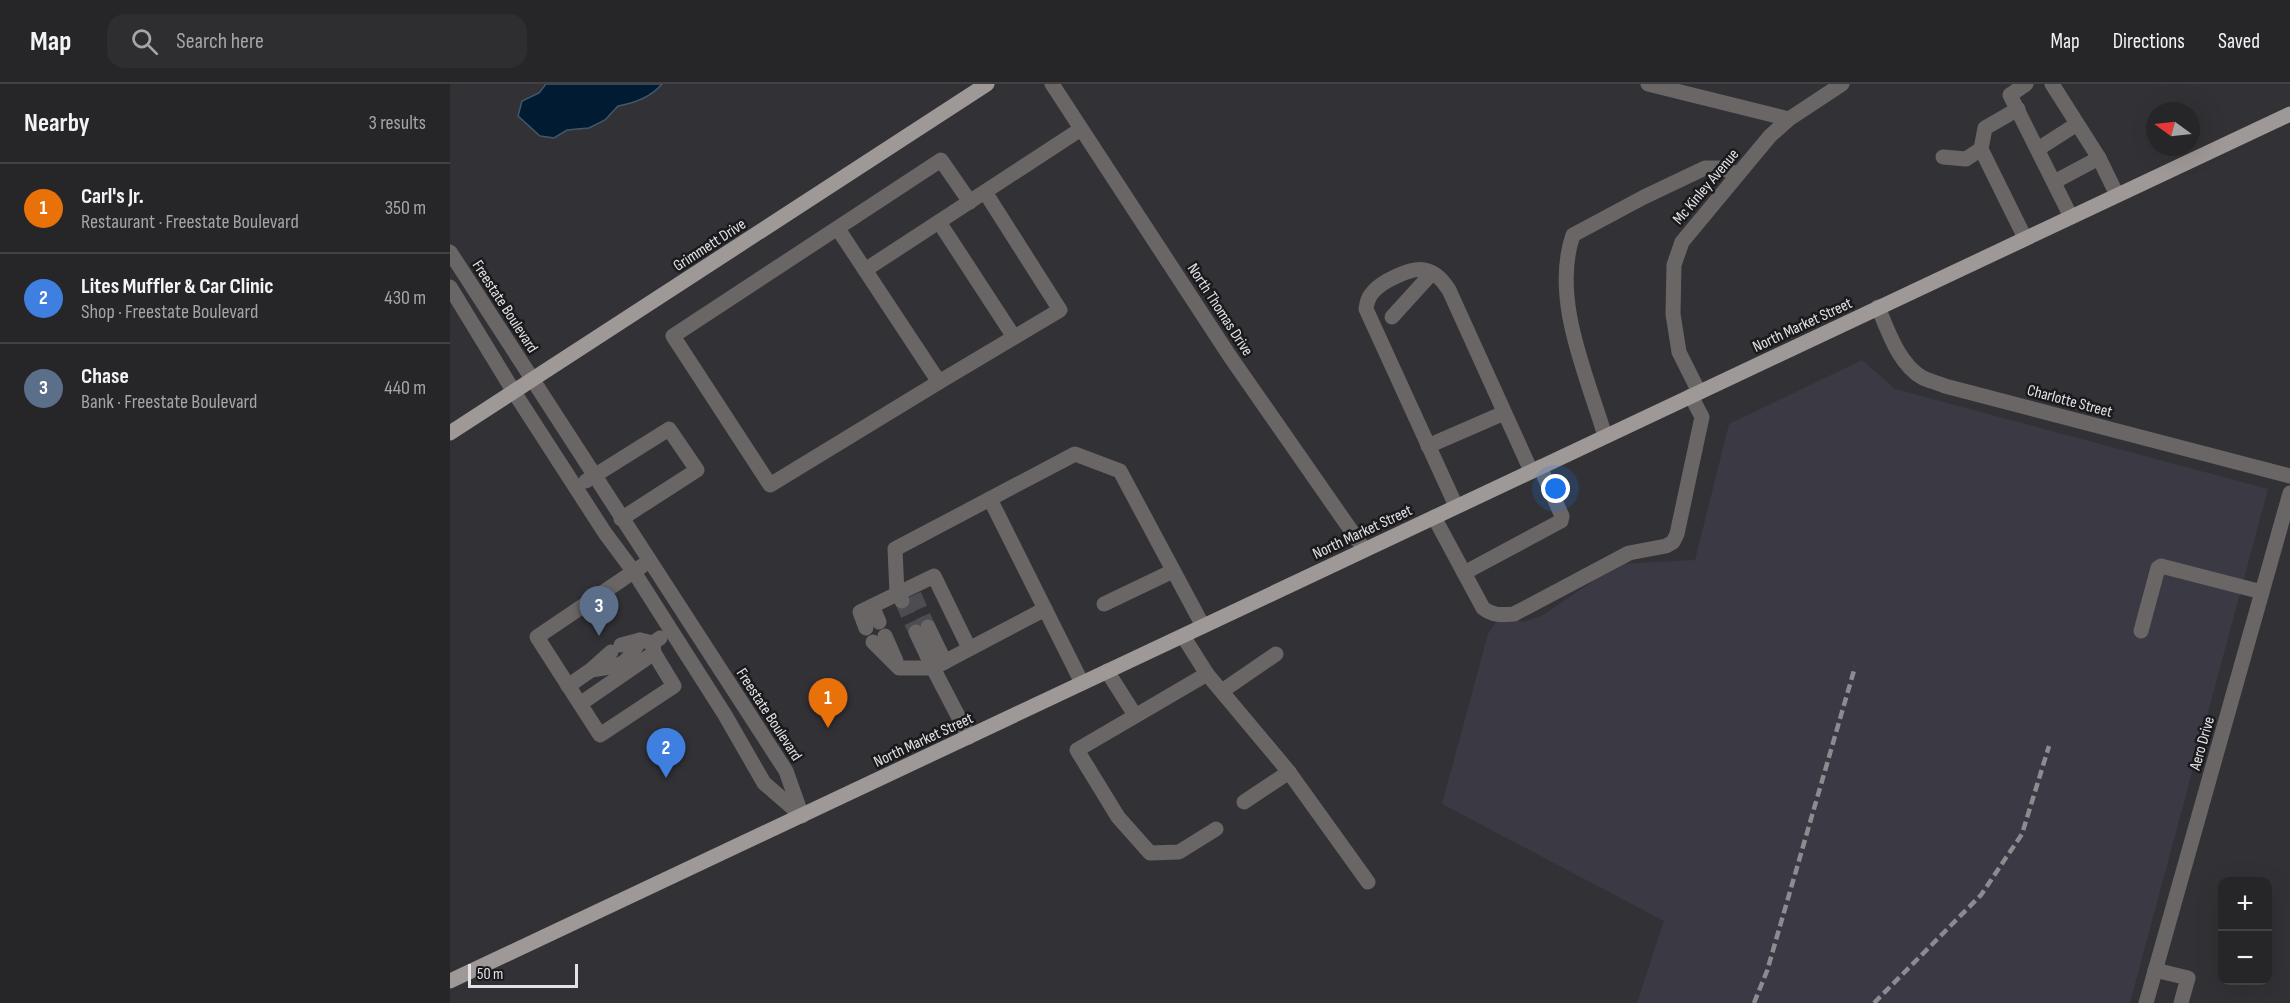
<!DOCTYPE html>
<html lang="en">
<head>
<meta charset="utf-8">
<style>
	body { margin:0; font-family:"Sofia Sans Condensed",sans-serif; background:#2e2d30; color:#f1f3f6 }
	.controls { position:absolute; right:18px; bottom:18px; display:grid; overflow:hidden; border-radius:12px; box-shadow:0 6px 24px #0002 }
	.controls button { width:54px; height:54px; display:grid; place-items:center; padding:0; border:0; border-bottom:2px solid #424245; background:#262528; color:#f1f3f6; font:30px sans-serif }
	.compass { position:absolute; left:1696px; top:18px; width:54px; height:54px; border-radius:50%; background:#262528; box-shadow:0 6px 24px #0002; rotate:285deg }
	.scale { position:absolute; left:18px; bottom:15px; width:110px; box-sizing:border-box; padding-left:6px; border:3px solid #e3e2e6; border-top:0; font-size:16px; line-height:21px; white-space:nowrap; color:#e3e2e6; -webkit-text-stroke:4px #1a1a1c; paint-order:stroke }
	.you { position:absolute; left:1106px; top:405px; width:21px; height:21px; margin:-15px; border:4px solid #fff; border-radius:50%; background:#1a73e8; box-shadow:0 0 0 9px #1a73e833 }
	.badge { display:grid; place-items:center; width:39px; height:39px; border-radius:50%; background:#d69bf9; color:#fff; font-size:20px; font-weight:700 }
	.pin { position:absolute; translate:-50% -50px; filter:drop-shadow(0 2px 3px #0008) }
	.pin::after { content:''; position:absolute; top:32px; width:21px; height:18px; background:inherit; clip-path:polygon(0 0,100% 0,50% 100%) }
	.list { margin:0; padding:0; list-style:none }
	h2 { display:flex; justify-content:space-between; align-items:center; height:78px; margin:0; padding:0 24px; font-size:26px }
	h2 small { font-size:20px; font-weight:400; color:#a4a5a8 }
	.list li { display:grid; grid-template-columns:39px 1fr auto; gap:18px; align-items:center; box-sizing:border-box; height:90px; padding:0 24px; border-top:2px solid #424245 }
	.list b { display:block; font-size:22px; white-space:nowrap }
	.list p { margin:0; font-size:20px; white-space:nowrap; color:#a4a5a8 }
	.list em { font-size:20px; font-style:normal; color:#a4a5a8 }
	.icon { flex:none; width:33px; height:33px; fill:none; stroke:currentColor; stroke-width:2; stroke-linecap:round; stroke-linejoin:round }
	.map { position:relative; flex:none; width:1840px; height:919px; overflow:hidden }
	header { display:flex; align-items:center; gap:36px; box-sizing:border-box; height:84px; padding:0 30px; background:#262528; border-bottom:2px solid #424245 }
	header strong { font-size:28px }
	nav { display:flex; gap:33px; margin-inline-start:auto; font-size:21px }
	.search { width:420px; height:54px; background:#2e2d30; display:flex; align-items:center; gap:15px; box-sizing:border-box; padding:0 21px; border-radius:18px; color:#a4a5a8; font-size:22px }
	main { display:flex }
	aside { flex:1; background:#262528 }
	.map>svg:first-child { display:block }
</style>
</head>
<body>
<header>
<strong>Map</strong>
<div class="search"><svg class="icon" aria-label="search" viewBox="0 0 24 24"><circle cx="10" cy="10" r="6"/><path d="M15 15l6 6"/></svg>Search here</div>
<nav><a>Map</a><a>Directions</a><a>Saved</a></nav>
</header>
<main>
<aside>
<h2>Nearby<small>3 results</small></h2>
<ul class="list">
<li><span class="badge" style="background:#e8710a">1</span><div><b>Carl's Jr.</b><p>Restaurant · Freestate Boulevard</p></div><em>350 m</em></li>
<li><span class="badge" style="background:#3f7fe0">2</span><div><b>Lites Muffler &amp; Car Clinic</b><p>Shop · Freestate Boulevard</p></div><em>430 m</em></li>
<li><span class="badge" style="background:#5c6f8a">3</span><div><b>Chase</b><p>Bank · Freestate Boulevard</p></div><em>440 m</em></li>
</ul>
</aside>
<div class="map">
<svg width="1840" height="919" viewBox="0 0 1840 919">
	<rect width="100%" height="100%" fill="#323136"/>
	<polygon fill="#3b3944" points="1412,276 1445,305 1818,405 1680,919 1187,919 1214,837 992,720 1038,550 1049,534 1074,538 1093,531 1168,480 1245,476 1279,340"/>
	<path fill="#001b32" stroke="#445768" stroke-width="1.5" d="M96,0H212C201,13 185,19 168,22L155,36L139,44L117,46L104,54L90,52L68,32L72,17L89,9Z"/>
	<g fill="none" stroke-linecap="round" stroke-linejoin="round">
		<g stroke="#4d4c50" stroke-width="15" stroke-dasharray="15 8" stroke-linecap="butt">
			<polyline points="464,511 478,543"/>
			<polyline points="452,517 466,548"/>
		</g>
		<g stroke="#696665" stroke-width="15">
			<polyline points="602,0 779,271 914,465"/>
			<polyline points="1198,0 1339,35"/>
			<polyline points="1576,0 1560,11 1621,133"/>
			<polyline points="1602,0 1649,74 1667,111"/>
			<polyline points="1568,25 1535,44 1531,65 1575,154"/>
			<polyline points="1588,65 1627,40"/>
			<polyline points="1493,73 1516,75 1531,65"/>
			<polyline points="1604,98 1649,74"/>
			<polyline points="489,138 564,253"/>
			<polyline points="388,145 489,298 320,401 223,252 491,76 520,118"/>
			<polyline points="0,168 336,687 352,732"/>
			<polyline points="415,186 631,45"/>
			<polyline points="0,203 64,308 155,449 184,488 275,631 314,699 351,731"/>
			<path d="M1428,223C1438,247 1449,281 1473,294C1480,297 1488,299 1495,302L1840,392"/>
			<polyline points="942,233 982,189"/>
			<polyline points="489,298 610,226 535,108"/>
			<polyline points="1249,308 1229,268 1223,230 1224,181 1232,158 1320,52 1339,35 1392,0"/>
			<path d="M1155,352C1137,291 1101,215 1123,151L1194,113L1255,84H1270L1288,90"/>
			<polyline points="978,362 1054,329"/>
			<polyline points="136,397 219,345 247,386 171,435"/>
			<polyline points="540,415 595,525"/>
			<path d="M1006,422L916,225C917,218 918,213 923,208C931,198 961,183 974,186C986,188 993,197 999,206L1081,387"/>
			<path d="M984,433L1033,524C1043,532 1052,531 1064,530L1179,469L1216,462L1223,458L1227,450L1252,333L1241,312"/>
			<polyline points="192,482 87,553 130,620 204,569"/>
			<polyline points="1014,489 1111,437 1112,432 1090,383"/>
			<polyline points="452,517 447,509 445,465 625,370 670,387 753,542"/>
			<polyline points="654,520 723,487"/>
			<polyline points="422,522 429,538"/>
			<polyline points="478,543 495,578"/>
			<polyline points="416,544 410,528 484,492 519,564"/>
			<polyline points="1691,547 1708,484 1711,482 1812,508"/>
			<polyline points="435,552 446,577"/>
			<polyline points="733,552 757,590"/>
			<polyline points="423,558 449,584 483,584 466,548"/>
			<polyline points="171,561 190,556 203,559 210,554"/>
			<path d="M141,586C171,581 174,585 190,556"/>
			<polyline points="657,587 685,631"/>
			<polyline points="118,602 141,586 161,568"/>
			<polyline points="772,607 826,570"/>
			<polyline points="130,620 150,651 224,602 204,569 203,560"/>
			<polyline points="519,653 483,584 595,525 632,599"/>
			<polyline points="794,718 839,688"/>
			<polyline points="766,745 729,768 700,769 668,733 627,666 757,590 839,688 918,798"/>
			<polyline points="1705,886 1738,894 1731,919"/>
			<polyline points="1696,919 1840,409"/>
		</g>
		<g stroke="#9e9896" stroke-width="15">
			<polyline points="0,349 537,0"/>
			<polyline points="0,897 1840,30"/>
		</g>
		<g stroke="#8c8b8f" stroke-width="4.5" stroke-dasharray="9 4.5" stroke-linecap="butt">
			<polyline points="1304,919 1317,887 1405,583"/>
			<polyline points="1424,919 1531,811 1572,750 1599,662"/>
		</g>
	</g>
	<g text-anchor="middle" stroke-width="5" stroke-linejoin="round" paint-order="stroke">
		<g font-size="16" fill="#e3e2e6" stroke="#1a1a1c">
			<text transform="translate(1255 102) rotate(-50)" y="6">Mc Kinley Avenue</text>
			<text transform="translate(259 160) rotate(-33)" y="6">Grimmett Drive</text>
			<text transform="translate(56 222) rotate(57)" y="6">Freestate Boulevard</text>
			<text transform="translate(771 225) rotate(57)" y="6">North Thomas Drive</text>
			<text transform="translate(1352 240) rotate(-25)" y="6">North Market Street</text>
			<text transform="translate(1620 316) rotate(15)" y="6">Charlotte Street</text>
			<text transform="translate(912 447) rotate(-25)" y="6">North Market Street</text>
			<text transform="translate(320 630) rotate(57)" y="6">Freestate Boulevard</text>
			<text transform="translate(473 655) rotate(-25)" y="6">North Market Street</text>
			<text transform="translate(1751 659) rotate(-74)" y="6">Aero Drive</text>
		</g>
	</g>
</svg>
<div class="controls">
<button>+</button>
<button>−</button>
</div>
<svg class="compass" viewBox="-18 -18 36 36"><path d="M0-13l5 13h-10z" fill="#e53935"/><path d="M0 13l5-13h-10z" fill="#a4a5a8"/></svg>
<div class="scale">50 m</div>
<div class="you"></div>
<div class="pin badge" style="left:378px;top:644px;background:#e8710a">1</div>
<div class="pin badge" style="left:216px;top:694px;background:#3f7fe0">2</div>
<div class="pin badge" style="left:149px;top:552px;background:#5c6f8a">3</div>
</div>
</main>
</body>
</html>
